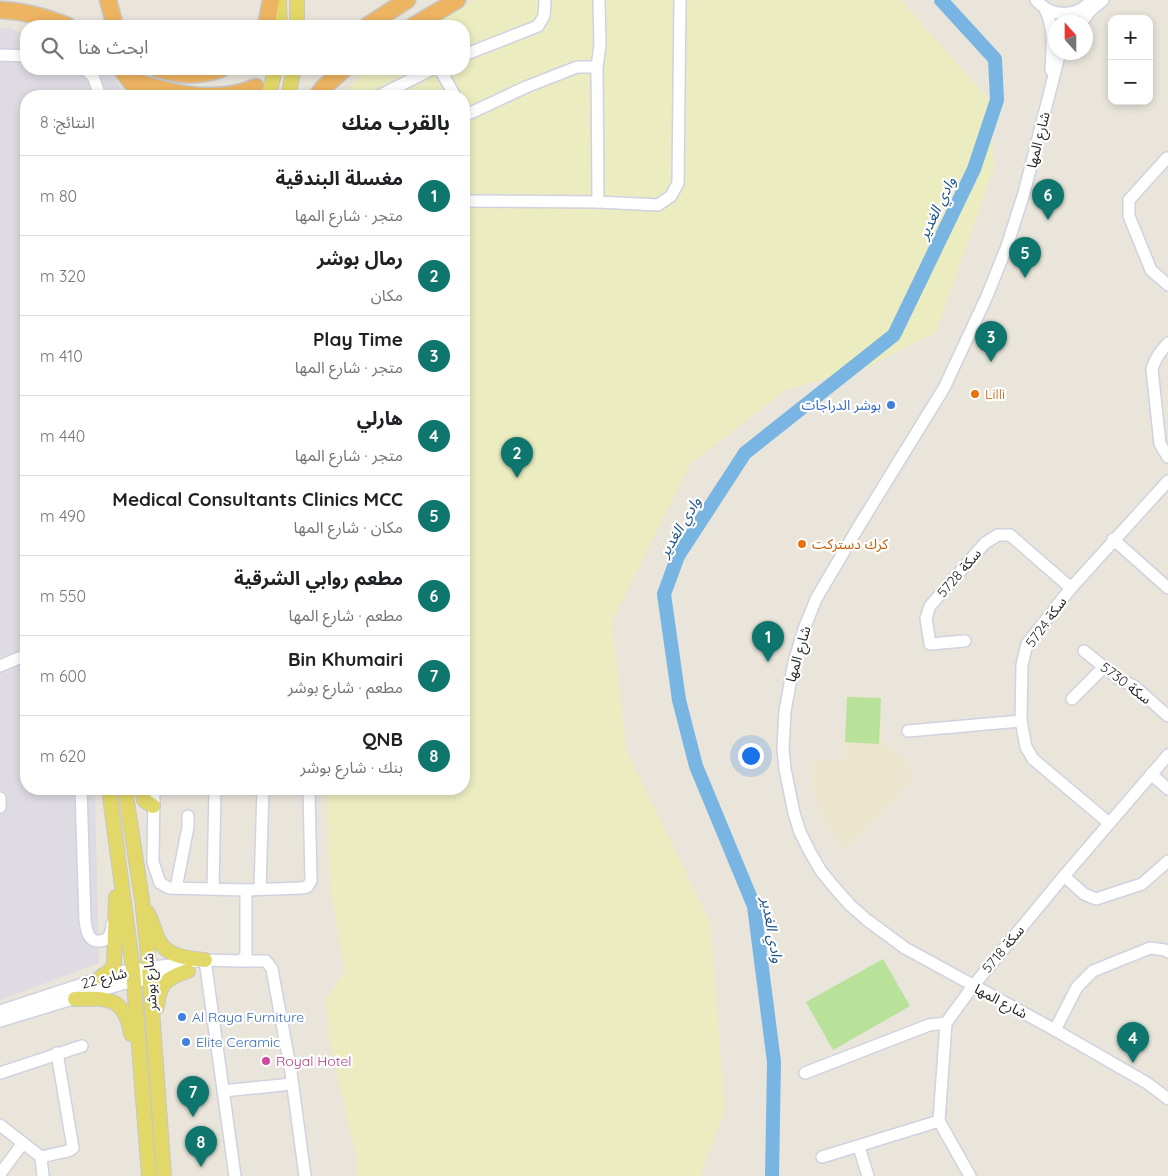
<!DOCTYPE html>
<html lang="ar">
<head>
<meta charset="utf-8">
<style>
	body { margin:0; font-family:Quicksand,"Noto Sans Arabic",sans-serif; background:#f2f2f2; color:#202124; direction:rtl }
	.controls { position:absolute; right:15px; top:15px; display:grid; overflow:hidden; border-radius:10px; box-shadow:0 2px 8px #0003 }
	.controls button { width:45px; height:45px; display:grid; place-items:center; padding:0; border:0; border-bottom:1px solid #e0e0e0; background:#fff; color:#202124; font:25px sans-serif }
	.compass { position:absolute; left:1048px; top:15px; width:45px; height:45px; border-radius:50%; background:#fff; box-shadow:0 2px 8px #0003; rotate:339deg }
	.you { position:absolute; left:750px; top:755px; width:18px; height:18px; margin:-12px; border:4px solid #fff; border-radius:50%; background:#1a73e8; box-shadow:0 0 0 8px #1a73e833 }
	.badge { display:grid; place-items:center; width:32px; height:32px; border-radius:50%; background:#0f766e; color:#fff; font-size:16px; font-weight:700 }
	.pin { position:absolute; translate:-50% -41px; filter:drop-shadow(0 1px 2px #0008) }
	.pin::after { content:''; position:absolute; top:26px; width:18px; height:15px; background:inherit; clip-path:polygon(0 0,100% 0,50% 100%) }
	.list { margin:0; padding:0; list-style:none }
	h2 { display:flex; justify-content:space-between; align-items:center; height:65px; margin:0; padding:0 20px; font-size:21px }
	h2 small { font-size:16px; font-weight:400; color:#757577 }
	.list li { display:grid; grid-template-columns:32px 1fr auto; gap:15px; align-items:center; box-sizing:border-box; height:80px; padding:0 20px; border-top:1px solid #e0e0e0 }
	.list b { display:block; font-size:19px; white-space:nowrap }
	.list p { margin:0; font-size:16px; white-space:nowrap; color:#757577 }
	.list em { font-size:16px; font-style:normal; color:#757577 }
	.icon { flex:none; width:28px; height:28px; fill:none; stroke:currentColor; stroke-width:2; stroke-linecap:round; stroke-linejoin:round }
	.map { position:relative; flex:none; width:1168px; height:1176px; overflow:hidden; direction:ltr }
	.search { position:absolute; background:#fff; box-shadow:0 2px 8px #0003; left:20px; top:20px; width:450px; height:55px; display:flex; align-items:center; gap:12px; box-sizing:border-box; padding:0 18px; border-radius:20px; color:#757577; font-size:19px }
	.panel { position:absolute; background:#fff; box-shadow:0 2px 8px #0003; left:20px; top:90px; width:450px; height:705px; border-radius:20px; direction:rtl }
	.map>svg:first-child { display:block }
</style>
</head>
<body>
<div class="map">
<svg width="1168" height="1176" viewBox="0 0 1168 1176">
	<rect width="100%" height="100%" fill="#e9e5db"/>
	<polygon fill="#dedce2" points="10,28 26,35 26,69 103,69 116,79 124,96 26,96 26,789 95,789 99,963 0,1000 0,29"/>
	<polygon fill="#eae5cc" points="847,696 881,698 881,737 909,764 911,782 846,850 841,846 831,831 821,812 815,796 812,778 813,760 844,760"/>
	<polygon fill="#ececc1" points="475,0 902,0 911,12 991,102 994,168 936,332 867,367 786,390 690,464 612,622 626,750 710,922 725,1110 700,1176 356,1176 356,1156 328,1034 326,998 345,972 330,887 326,789 464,789 464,96 343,96 365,69 464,69 464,26 430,26"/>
	<g fill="#b8e19a">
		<polygon points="847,697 881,698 879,744 845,742"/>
		<polygon points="883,959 910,1006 833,1050 806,1002"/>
	</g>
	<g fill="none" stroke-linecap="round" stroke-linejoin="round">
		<polyline stroke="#78b5e2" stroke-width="14" points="772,1176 774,1062 754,906 696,766 679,700 664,594 678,556 745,453 894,335 974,169 997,100 995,59 941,0"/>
		<defs>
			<g id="minor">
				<path d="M1036,0C1052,18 1076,18 1092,0"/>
				<path d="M1045,9C1055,29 1052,48 1051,70"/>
				<polyline points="1082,22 1090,11 1103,0"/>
				<polyline points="1060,52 1024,193 1007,246 987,296 944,388 859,526 816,599 804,629 794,662 785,711 783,748 785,769 794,813 800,832 810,852 821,871 834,887 850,905 867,920 905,948 1055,1030 1147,1083 1168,1099"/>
				<polyline points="0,55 26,56"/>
				<polyline points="464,55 538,26 544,16 545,1"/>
				<polyline points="597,67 598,202 658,205 671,196 678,183 680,0"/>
				<polyline points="84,69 93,76 100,96"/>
				<polyline points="440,69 455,96"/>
				<polyline points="379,96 432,69"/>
				<polyline points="464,116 526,87 577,67 597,67 600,45 599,0"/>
				<polyline points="1167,158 1129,200 1129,216 1151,270 1168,285"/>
				<polyline points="464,201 598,202"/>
				<path d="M1168,343C1161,351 1155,358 1152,369L1160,444L1168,457"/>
				<polyline points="1113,539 1168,588"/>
				<polyline points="965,641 930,644 926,618 930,606 985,543 998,535 1010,535 1071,588"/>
				<polyline points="1084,651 1119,679 1134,686 1168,716"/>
				<polyline points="0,666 26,655"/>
				<polyline points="1072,699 1104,667"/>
				<polyline points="908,731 1021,721"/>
				<polyline points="1151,774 1168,789"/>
				<path d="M81,789L85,920C86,929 88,942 99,941C103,941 107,939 109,936C111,933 112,927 112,924"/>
				<polyline points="0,798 0,807"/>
				<polyline points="1109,823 1033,759 1026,747 1021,721 1022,665 1027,644 1071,588 1168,481"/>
				<polyline points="1064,876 1084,894 1096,899 1142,884 1168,861"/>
				<polyline points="176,888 188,827 188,816"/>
				<polyline points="213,889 215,789"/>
				<polyline points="260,889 263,789"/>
				<polyline points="246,890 301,888 307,887 311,881 309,789"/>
				<polyline points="205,960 235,1176"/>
				<polyline points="241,961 266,961 272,969 291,1072 305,1176"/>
				<polyline points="0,1011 119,972 205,960 241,961 246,955 246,890 169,888 160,883 153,862 154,789"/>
				<polyline points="0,1021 122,984 177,973"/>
				<polyline points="1055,1030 1077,987 1093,971 1150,948 1165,950 1168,952"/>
				<polyline points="0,1073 82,1046"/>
				<polyline points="805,1073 929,1025 946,1023"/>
				<polyline points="223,1091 292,1084"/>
				<polyline points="0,1125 41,1157 68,1151 73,1148 57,1053"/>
				<polyline points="859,1147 868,1176"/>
				<polyline points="41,1157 43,1176"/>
				<polyline points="822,1157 939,1121"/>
				<polyline points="0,1174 23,1143"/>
				<polyline points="970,1176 939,1121 946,1023 973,986 1064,876 1168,755"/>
			</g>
			<g id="major">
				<polyline points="279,0 280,26"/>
				<polyline points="297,0 297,26"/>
				<polyline points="109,789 133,970 149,1176"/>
				<polyline points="125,789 142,900 148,955 164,1176"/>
				<polyline points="142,789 144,800 153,806"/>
				<path d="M147,912C153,921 155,934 159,941C169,958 189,958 205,960"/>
				<polyline points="101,977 110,971 114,965 116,897"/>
				<path d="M75,999C108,998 125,997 131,1034"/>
				<path d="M157,1007C159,984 166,978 188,971"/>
			</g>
			<g id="highway">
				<polyline points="108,0 115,26"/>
				<path d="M0,10C25,11 45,17 68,26"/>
				<polyline points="266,26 271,0"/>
				<polyline points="367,26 407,0"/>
				<polyline points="413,26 457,0"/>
				<polyline points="121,69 142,96"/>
				<path d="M158,69C179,76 201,76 221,69"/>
				<path d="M131,80C171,93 215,105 256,87"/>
				<polyline points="317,96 323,88 344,69"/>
			</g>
		</defs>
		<use href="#minor" stroke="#d1d1e0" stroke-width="14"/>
		<use href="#major" stroke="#c7c7c7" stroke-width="16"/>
		<use href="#highway" stroke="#c7c7c7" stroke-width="19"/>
		<use href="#minor" stroke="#fff" stroke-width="11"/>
		<use href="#major" stroke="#e2d868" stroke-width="14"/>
		<use href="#highway" stroke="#edb462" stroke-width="16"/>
		<defs>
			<g id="major-bridge">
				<polyline points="269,96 275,69"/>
				<polyline points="288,96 294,69"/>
			</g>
		</defs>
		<use href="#major-bridge" stroke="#c7c7c7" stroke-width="16" stroke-linecap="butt"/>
		<use href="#major-bridge" stroke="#e2d868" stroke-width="14"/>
	</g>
	<g fill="#e8710a" stroke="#fff" stroke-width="2">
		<circle cx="975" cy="394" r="5"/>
		<circle cx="802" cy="544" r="5"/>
	</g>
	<g fill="#3f7fe0" stroke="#fff" stroke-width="2">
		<circle cx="891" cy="405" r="5"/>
		<circle cx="182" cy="1017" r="5"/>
		<circle cx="186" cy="1042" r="5"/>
	</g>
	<circle fill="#d1479c" stroke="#fff" stroke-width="2" cx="266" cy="1061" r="5"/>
	<g text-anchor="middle" stroke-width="4.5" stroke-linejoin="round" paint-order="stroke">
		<g font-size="14" fill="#282828" stroke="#fff">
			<text transform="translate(1038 140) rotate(-76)" y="5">شارع المها</text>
			<text transform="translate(959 573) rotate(-49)" y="5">سكة 5728</text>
			<text transform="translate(1046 622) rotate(-54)" y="5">سكة 5724</text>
			<text transform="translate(798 654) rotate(-74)" y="5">شارع المها</text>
			<text transform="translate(1126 683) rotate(37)" y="5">سكة 5730</text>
			<text transform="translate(1003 949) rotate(-50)" y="5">سكة 5718</text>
			<text transform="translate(104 978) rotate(-15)" y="5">شارع 22</text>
			<text transform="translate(150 982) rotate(-94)" y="5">شارع بوشر</text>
			<text transform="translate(1001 1001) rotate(28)" y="5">شارع المها</text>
		</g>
		<g font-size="14" fill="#c56008" stroke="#fff" text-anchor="start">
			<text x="985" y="399">Lilli</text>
			<text x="812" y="549">كرك دستركت</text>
		</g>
		<g font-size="14" fill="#366cbe" stroke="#fff" text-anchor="start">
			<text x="881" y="410" text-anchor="end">بوشر الدراجات</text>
			<text x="192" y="1022">Al Raya Furniture</text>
			<text x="196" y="1047">Elite Ceramic</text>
		</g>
		<g font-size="14" fill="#b23c85" stroke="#fff" text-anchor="start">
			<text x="276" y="1066">Royal Hotel</text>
		</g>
		<g font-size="15" font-style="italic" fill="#1a538a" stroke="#fff">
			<text transform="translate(937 208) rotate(-64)" y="5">وادي الغدير</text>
			<text transform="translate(680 527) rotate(-59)" y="5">وادي الغدير</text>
			<text transform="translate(772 930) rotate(80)" y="5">وادي الغدير</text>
		</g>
	</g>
</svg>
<div class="controls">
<button>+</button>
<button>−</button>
</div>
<svg class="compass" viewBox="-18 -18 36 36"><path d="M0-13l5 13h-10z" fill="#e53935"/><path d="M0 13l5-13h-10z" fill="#757577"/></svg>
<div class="you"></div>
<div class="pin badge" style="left:768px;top:662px">1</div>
<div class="pin badge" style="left:517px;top:478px">2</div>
<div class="pin badge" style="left:991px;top:362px">3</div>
<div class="pin badge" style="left:1133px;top:1063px">4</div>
<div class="pin badge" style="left:1025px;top:278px">5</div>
<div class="pin badge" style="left:1048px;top:220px">6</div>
<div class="pin badge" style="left:193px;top:1117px">7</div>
<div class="pin badge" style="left:201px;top:1167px">8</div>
<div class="search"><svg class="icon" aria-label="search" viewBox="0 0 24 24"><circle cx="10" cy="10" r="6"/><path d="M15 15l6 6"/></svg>ابحث هنا</div>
<section class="panel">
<h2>بالقرب منك<small>النتائج: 8</small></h2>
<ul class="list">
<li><span class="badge">1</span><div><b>مغسلة البندقية</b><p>متجر · شارع المها</p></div><em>80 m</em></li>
<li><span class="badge">2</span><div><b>رمال بوشر</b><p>مكان</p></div><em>320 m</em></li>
<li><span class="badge">3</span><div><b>Play Time</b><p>متجر · شارع المها</p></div><em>410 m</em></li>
<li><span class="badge">4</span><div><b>هارلي</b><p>متجر · شارع المها</p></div><em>440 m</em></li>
<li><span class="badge">5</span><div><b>Medical Consultants Clinics MCC</b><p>مكان · شارع المها</p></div><em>490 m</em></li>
<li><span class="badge">6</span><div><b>مطعم روابي الشرقية</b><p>مطعم · شارع المها</p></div><em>550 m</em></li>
<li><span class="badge">7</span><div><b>Bin Khumairi</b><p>مطعم · شارع بوشر</p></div><em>600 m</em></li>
<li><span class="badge">8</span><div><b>QNB</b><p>بنك · شارع بوشر</p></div><em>620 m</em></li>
</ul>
</section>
</div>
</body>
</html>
